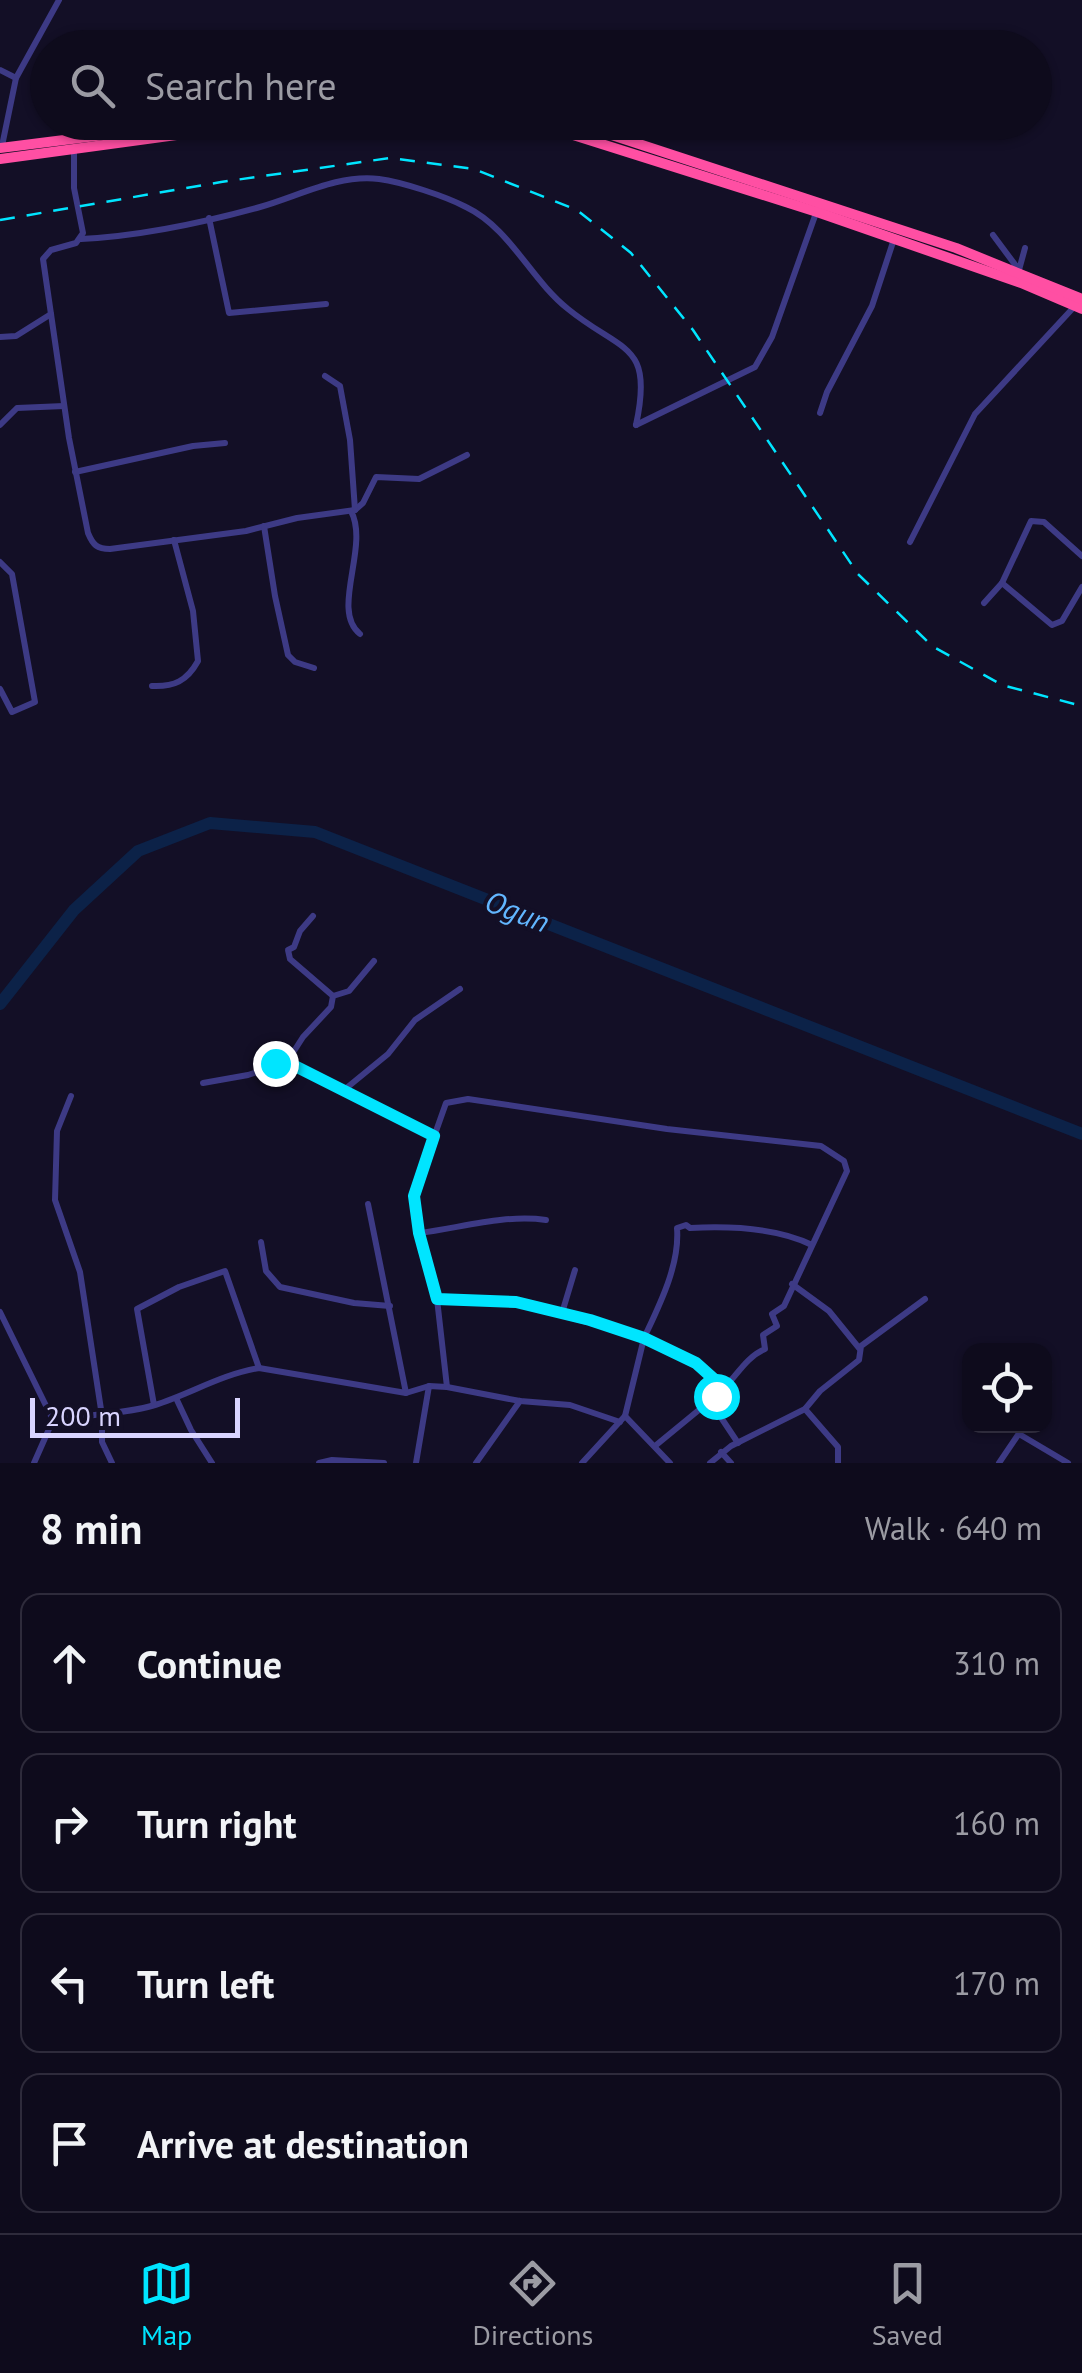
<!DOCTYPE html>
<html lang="en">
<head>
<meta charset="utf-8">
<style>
	body { margin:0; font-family:"PT Sans",sans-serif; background:#171425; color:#f1f3f6 }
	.controls { position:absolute; right:30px; bottom:30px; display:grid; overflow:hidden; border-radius:20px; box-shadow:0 2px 8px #0004 }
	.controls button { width:90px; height:90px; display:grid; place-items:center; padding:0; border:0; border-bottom:2px solid #2e2b3b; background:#0e0b1c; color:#f1f3f6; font:50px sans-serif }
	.scale { position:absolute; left:30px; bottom:25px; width:210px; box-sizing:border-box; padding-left:10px; border:5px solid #d9d4ff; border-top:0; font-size:28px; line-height:35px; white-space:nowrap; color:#d9d4ff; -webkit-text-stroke:8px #130f26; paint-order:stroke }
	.stop { position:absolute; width:30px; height:30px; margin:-22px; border:8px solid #00e5ff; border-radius:50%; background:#fff }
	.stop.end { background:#00e5ff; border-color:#fff; box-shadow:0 2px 10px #0008 }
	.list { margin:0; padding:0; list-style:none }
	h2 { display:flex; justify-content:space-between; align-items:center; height:130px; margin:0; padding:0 40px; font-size:42px }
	h2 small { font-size:32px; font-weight:400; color:#9b9ba3 }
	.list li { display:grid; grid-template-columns:65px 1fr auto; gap:30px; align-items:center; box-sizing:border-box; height:140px; margin:0 20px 20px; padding:0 20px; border:2px solid #2e2b3b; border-radius:20px }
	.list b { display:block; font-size:38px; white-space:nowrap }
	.list em { font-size:32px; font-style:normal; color:#9b9ba3 }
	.icon { flex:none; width:55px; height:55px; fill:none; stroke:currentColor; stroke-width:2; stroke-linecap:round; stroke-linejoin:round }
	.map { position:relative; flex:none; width:1082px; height:1463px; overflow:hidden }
	.search { position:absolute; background:#0e0b1c; box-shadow:0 2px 8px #0004; left:30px; right:30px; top:30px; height:110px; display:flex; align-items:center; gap:25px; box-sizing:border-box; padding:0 35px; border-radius:55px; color:#9b9ba3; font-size:38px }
	.sheet { height:770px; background:#0e0b1c }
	nav { display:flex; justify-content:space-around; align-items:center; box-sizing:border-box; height:140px; border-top:2px solid #2e2b3b; background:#0e0b1c; font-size:28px; color:#9b9ba3 }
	nav a { display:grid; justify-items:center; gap:5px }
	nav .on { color:#00e5ff }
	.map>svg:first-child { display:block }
</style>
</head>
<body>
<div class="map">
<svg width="1082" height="1463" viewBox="0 0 1082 1463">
	<rect width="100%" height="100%" fill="#130f26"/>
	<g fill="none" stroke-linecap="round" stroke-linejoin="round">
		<polyline stroke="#0c2248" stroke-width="12" points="0,1004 74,910 138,851 210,823 315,832 1082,1134"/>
		<g stroke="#3d3a85" stroke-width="6">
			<polyline points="0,70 16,78"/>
			<polyline points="2,146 16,78 59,0"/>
			<path d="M74,149V188L83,233L76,243L51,250L43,259L69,438L88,533C93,545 97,549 110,549L246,531L297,518L355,510L363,503L376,477L419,479L467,455"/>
			<polyline points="209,218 229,313 326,304"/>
			<polyline points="993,235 1019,270 1025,248"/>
			<path d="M81,239C141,236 202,223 260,207C299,196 338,174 379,179C402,182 445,196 466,207C510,228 531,280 568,309C622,353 654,342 636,425"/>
			<polyline points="0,337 16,336 51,314"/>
			<polyline points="325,376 340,386 350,440 355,510"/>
			<polyline points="820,413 827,392 872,306 894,239"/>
			<polyline points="0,425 17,408 64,406"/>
			<polyline points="636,425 755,367 772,337 816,213"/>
			<polyline points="75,472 193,446 225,443"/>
			<path d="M351,511C370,547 330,610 360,634"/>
			<polyline points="264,526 275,596 288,655 295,662 314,668"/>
			<polyline points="910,542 975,414 1074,307"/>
			<polyline points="0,562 12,574 35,702 12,712 0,689"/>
			<polyline points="1002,583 1052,625 1062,621 1082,587"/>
			<polyline points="984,603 1002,583 1031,521 1044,522 1082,556"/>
			<path d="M152,686C174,687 187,681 198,661L193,611L174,540"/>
			<polyline points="313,916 300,931 294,947 288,950 290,959 333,996"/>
			<polyline points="287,1062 433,1136"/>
			<polyline points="203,1083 248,1075 287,1062 303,1037 331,1007 333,996 349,991 374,961"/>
			<polyline points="344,1090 388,1054 415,1020 460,989"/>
			<polyline points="71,1096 57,1131 55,1200 80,1272 102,1416 102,1442 112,1463"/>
			<polyline points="368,1204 406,1393"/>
			<path d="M419,1233C460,1228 505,1214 546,1220"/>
			<polyline points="261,1242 266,1271 280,1287 354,1303 390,1306"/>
			<polyline points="792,1284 829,1311 859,1348"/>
			<path d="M437,1299L516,1302L644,1338C659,1306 680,1265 677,1228L686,1225L690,1228C729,1226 776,1227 812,1245"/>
			<path d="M0,1312L53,1420C88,1414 121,1415 155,1405C190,1394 222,1374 259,1368L406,1393L429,1386L447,1387L520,1401L570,1405L620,1422"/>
			<polyline points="562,1313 575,1270"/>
			<path d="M447,1387L437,1299L419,1233L413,1196L446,1103L468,1099L667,1129L821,1146L844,1161L847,1171L784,1306L772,1314L777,1326L763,1335L765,1349C743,1358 733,1384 713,1398L712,1404L738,1443"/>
			<polyline points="1044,1390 1049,1382"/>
			<polyline points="176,1398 191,1430 212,1463"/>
			<polyline points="154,1405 137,1309 179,1287 225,1271 259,1368"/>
			<polyline points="805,1409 838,1447 838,1463"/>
			<polyline points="625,1416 670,1463"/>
			<polyline points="1019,1434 1068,1463"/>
			<polyline points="655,1446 711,1400"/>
			<polyline points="721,1452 731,1463"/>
			<polyline points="34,1463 53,1420"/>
			<polyline points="319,1463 332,1460 384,1463"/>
			<polyline points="416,1463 429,1386"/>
			<polyline points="476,1463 520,1401"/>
			<polyline points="582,1463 625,1416 644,1338 696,1363 725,1389"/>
			<polyline points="710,1463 731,1446 805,1409 820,1391 859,1360 861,1346 925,1299"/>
			<polyline points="999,1463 1024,1426"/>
		</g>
		<g stroke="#ff4fa3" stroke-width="10">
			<polyline points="532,122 817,212 1021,283 1082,309"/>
			<polyline points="572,122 956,248 1082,299"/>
			<polyline points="0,148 207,122"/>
			<polyline points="0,159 273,122"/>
		</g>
		<polyline stroke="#00e5ff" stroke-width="2.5" stroke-dasharray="15 12" stroke-linecap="butt" points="0,220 221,182 390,158 474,169 577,210 631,253 693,330 858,574 932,646 1002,685 1082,706"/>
	</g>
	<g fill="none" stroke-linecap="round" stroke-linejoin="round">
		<polyline stroke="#00e5ff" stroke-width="12" points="275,1063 287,1062 434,1136 414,1196 419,1233 437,1299 516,1302 590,1320 644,1338 696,1363 725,1389 716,1396"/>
	</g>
	<g text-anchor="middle" stroke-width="8" stroke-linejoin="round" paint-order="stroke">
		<g font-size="30" font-style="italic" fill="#62b6ff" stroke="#130f26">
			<text transform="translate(517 912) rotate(21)" y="10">Ogun</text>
		</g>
	</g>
</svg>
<div class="controls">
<button><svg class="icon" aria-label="locate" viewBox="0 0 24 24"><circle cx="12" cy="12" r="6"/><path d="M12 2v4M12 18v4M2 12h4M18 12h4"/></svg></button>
</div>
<div class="scale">200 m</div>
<div class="stop" style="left:716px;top:1396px"></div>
<div class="stop end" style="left:275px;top:1063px"></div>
<div class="search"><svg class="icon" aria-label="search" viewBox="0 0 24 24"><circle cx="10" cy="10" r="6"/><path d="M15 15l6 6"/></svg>Search here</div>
</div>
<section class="sheet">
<h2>8 min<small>Walk · 640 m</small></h2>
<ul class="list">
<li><svg class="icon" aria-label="ahead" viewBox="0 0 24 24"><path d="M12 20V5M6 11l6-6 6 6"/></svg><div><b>Continue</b></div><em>310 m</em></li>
<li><svg class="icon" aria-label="right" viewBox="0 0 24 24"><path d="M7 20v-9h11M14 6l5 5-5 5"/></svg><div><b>Turn right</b></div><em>160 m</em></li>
<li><svg class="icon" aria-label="left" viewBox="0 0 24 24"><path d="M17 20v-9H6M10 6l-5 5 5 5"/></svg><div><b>Turn left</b></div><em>170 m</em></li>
<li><svg class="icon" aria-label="arrive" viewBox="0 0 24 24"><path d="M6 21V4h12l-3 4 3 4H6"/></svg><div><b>Arrive at destination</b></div></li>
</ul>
</section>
<nav>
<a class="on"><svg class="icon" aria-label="map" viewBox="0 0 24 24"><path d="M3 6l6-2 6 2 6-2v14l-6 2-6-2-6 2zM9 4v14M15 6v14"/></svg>Map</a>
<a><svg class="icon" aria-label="directions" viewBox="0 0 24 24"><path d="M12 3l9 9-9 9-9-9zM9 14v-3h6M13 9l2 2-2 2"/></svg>Directions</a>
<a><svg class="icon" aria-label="saved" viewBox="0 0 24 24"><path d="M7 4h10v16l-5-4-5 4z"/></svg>Saved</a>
</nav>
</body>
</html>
